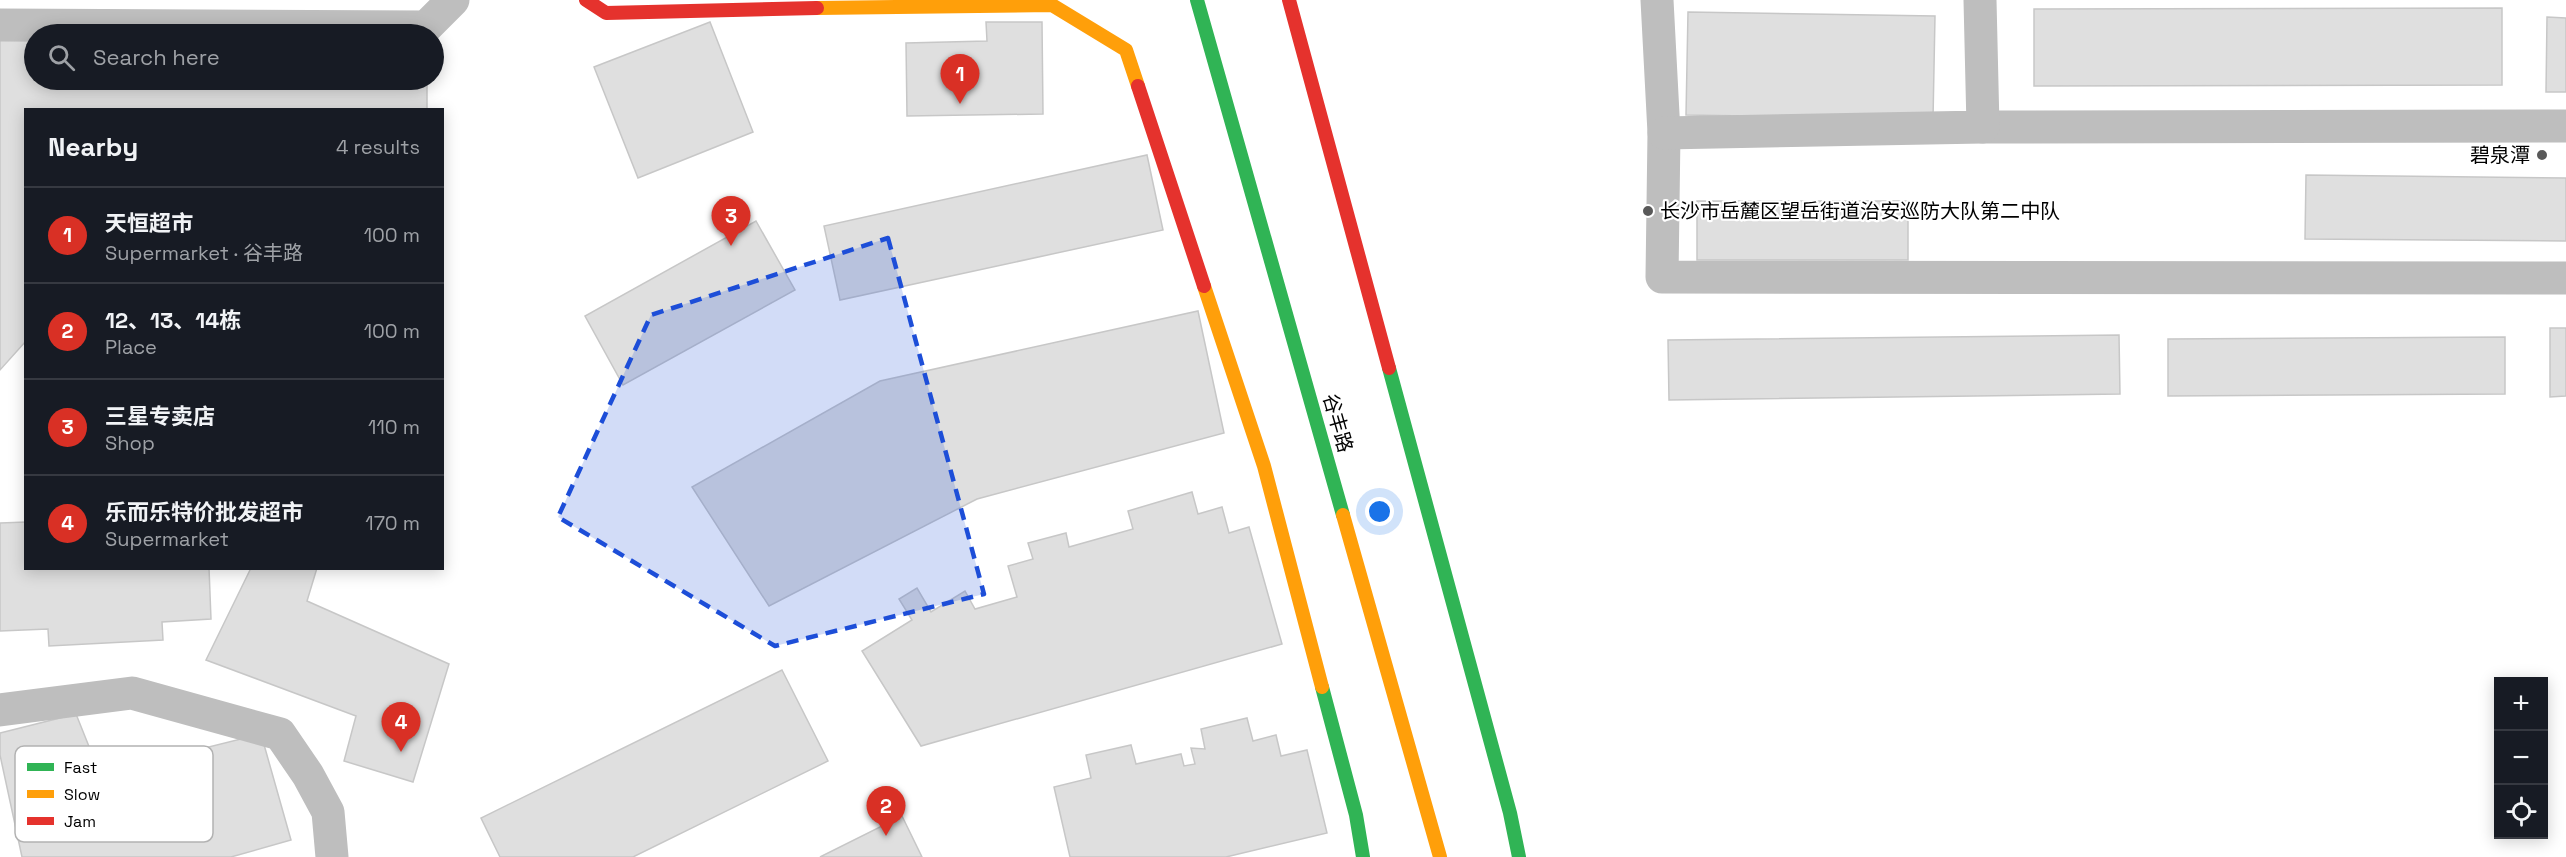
<!DOCTYPE html>
<html lang="en">
<head>
<meta charset="utf-8">
<style>
	body { margin:0; font-family:"Space Grotesk","Noto Sans SC",sans-serif; background:#20242c; color:#f1f3f6 }
	.controls { position:absolute; right:18px; bottom:18px; display:grid; overflow:hidden; border-radius:0px; box-shadow:0 3px 15px #0003 }
	.controls button { width:54px; height:54px; display:grid; place-items:center; padding:0; border:0; border-bottom:2px solid #363941; background:#171b24; color:#f1f3f6; font:30px sans-serif }
	.you { position:absolute; left:1380px; top:512px; width:21px; height:21px; margin:-15px; border:4px solid #fff; border-radius:50%; background:#1a73e8; box-shadow:0 0 0 9px #1a73e833 }
	.badge { display:grid; place-items:center; width:39px; height:39px; border-radius:50%; background:#d93025; color:#fff; font-size:20px; font-weight:700 }
	.pin { position:absolute; translate:-50% -50px; filter:drop-shadow(0 2px 3px #0008) }
	.pin::after { content:''; position:absolute; top:32px; width:21px; height:18px; background:inherit; clip-path:polygon(0 0,100% 0,50% 100%) }
	.list { margin:0; padding:0; list-style:none }
	h2 { display:flex; justify-content:space-between; align-items:center; height:78px; margin:0; padding:0 24px; font-size:26px }
	h2 small { font-size:20px; font-weight:400; color:#9ea1a6 }
	.list li { display:grid; grid-template-columns:39px 1fr auto; gap:18px; align-items:center; box-sizing:border-box; height:96px; padding:0 24px; border-top:2px solid #363941 }
	.list b { display:block; font-size:22px; white-space:nowrap }
	.list p { margin:0; font-size:20px; white-space:nowrap; color:#9ea1a6 }
	.list em { font-size:20px; font-style:normal; color:#9ea1a6 }
	.icon { flex:none; width:33px; height:33px; fill:none; stroke:currentColor; stroke-width:2; stroke-linecap:round; stroke-linejoin:round }
	.map { position:relative; flex:none; width:2566px; height:857px; overflow:hidden }
	.search { position:absolute; background:#171b24; box-shadow:0 3px 15px #0003; left:24px; top:24px; width:420px; height:66px; display:flex; align-items:center; gap:15px; box-sizing:border-box; padding:0 21px; border-radius:33px; color:#9ea1a6; font-size:22px }
	.panel { position:absolute; background:#171b24; box-shadow:0 3px 15px #0003; left:24px; top:108px; width:420px; height:462px; border-radius:0px }
	.map>svg:first-child { display:block }
</style>
</head>
<body>
<div class="map">
<svg width="2566" height="857" viewBox="0 0 2566 857">
	<rect width="100%" height="100%" fill="#fff"/>
	<g fill="#dfdfdf" stroke="#c7c7c7" stroke-width="1.5">
		<polygon points="2502,8 2502,85 2034,86 2034,9"/>
		<polygon points="1688,12 1935,16 1933,119 1686,115"/>
		<polygon points="2547,17 2566,18 2566,92 2546,92"/>
		<polygon points="710,22 753,132 638,178 594,67"/>
		<polygon points="986,22 1042,22 1043,114 907,116 906,43 987,41"/>
		<polygon points="0,40 34,40 34,80 427,80 427,110 26,110 26,341 0,370"/>
		<polygon points="1147,155 1163,230 840,300 824,226"/>
		<polygon points="2306,175 2566,178 2566,241 2305,239"/>
		<rect x="1697" y="201" width="211" height="59"/>
		<polygon points="756,221 795,290 623,385 585,316"/>
		<polygon points="1198,311 1224,433 977,499 769,606 692,487 880,381"/>
		<polygon points="2550,328 2566,328 2566,396 2550,397"/>
		<polygon points="2119,335 2120,394 1669,400 1668,340"/>
		<polygon points="2505,337 2505,394 2168,396 2168,339"/>
		<polygon points="1192,492 1198,514 1222,507 1229,533 1249,527 1282,644 921,746 862,651 912,620 899,599 917,588 931,612 965,591 975,609 1017,597 1008,566 1033,559 1028,543 1066,533 1069,547 1133,529 1128,511"/>
		<polygon points="26,522 26,568 209,568 211,619 162,622 163,640 49,646 48,629 0,631 0,523"/>
		<polygon points="251,568 317,568 307,601 449,664 413,782 344,761 356,716 206,660"/>
		<polygon points="782,670 828,761 633,857 500,857 481,818"/>
		<polygon points="76,714 100,774 261,734 291,840 231,857 22,857 0,755 0,733"/>
		<polygon points="1247,718 1253,741 1276,735 1281,756 1307,750 1327,833 1226,857 1070,857 1054,787 1091,778 1086,755 1131,745 1136,764 1181,754 1184,766 1195,764 1191,748 1205,749 1201,729"/>
		<polygon points="902,816 922,857 820,857"/>
	</g>
	<g fill="none" stroke-linecap="round" stroke-linejoin="round">
		<g stroke="#bebebe" stroke-width="33">
			<polyline points="1657,0 1664,133 1662,277 2566,278"/>
			<polyline points="0,25 426,27 453,0"/>
			<polyline points="1983,127 2566,126"/>
			<polyline points="1664,133 1983,127 1980,0"/>
			<polyline points="0,710 132,693 280,734 308,775 328,812 332,857"/>
		</g>
		<g stroke="#30b455" stroke-width="14">
			<polyline points="1197,0 1343,515"/>
			<polyline points="1389,368 1510,813 1519,857"/>
			<polyline points="1322,687 1356,815 1363,857"/>
		</g>
		<g stroke="#ff9f0a" stroke-width="14">
			<polyline points="817,8 1052,5 1126,50 1138,86"/>
			<polyline points="1204,286 1264,466 1322,687"/>
			<polyline points="1343,515 1440,857"/>
		</g>
		<g stroke="#e5322d" stroke-width="14">
			<polyline points="586,0 606,13 817,8"/>
			<polyline points="1289,0 1389,368"/>
			<polyline points="1138,86 1204,286"/>
		</g>
	</g>
	<path fill="#1d4ed8" fill-opacity="0.2" stroke="#1d4ed8" stroke-width="4.5" stroke-dasharray="12 8" stroke-linejoin="round" d="M888,238L984,594L775,646L558,517L651,315Z"/>
	<g fill="#595959" stroke="#fff" stroke-width="2">
		<circle cx="2542" cy="155" r="6"/>
		<circle cx="1648" cy="211" r="6"/>
	</g>
	<g text-anchor="middle" stroke-width="4.5" stroke-linejoin="round" paint-order="stroke">
		<g font-size="20" fill="#000" stroke="#fff" text-anchor="end">
			<text x="2530" y="162">碧泉潭</text>
			<text x="1660" y="218" text-anchor="start">长沙市岳麓区望岳街道治安巡防大队第二中队</text>
		</g>
		<g font-size="20" fill="#000" stroke="#fff">
			<text transform="translate(1338 423) rotate(74)" y="7">谷丰路</text>
		</g>
	</g>
	<rect x="15" y="746" width="198" height="96" rx="9" fill="#fff" stroke="#b2b2b2" stroke-width="1.5"/>
	<rect x="27" y="763" width="27" height="8" fill="#30b455"/>
	<rect x="27" y="790" width="27" height="8" fill="#ff9f0a"/>
	<rect x="27" y="817" width="27" height="8" fill="#e5322d"/>
	<g font-size="16" fill="#000">
		<text x="64" y="773">Fast</text>
		<text x="64" y="800">Slow</text>
		<text x="64" y="827">Jam</text>
	</g>
</svg>
<div class="controls">
<button>+</button>
<button>−</button>
<button><svg class="icon" aria-label="locate" viewBox="0 0 24 24"><circle cx="12" cy="12" r="6"/><path d="M12 2v4M12 18v4M2 12h4M18 12h4"/></svg></button>
</div>
<div class="you"></div>
<div class="pin badge" style="left:960px;top:104px">1</div>
<div class="pin badge" style="left:886px;top:836px">2</div>
<div class="pin badge" style="left:731px;top:246px">3</div>
<div class="pin badge" style="left:401px;top:752px">4</div>
<div class="search"><svg class="icon" aria-label="search" viewBox="0 0 24 24"><circle cx="10" cy="10" r="6"/><path d="M15 15l6 6"/></svg>Search here</div>
<section class="panel">
<h2>Nearby<small>4 results</small></h2>
<ul class="list">
<li><span class="badge">1</span><div><b>天恒超市</b><p>Supermarket · 谷丰路</p></div><em>100 m</em></li>
<li><span class="badge">2</span><div><b>12、13、14栋</b><p>Place</p></div><em>100 m</em></li>
<li><span class="badge">3</span><div><b>三星专卖店</b><p>Shop</p></div><em>110 m</em></li>
<li><span class="badge">4</span><div><b>乐而乐特价批发超市</b><p>Supermarket</p></div><em>170 m</em></li>
</ul>
</section>
</div>
</body>
</html>
